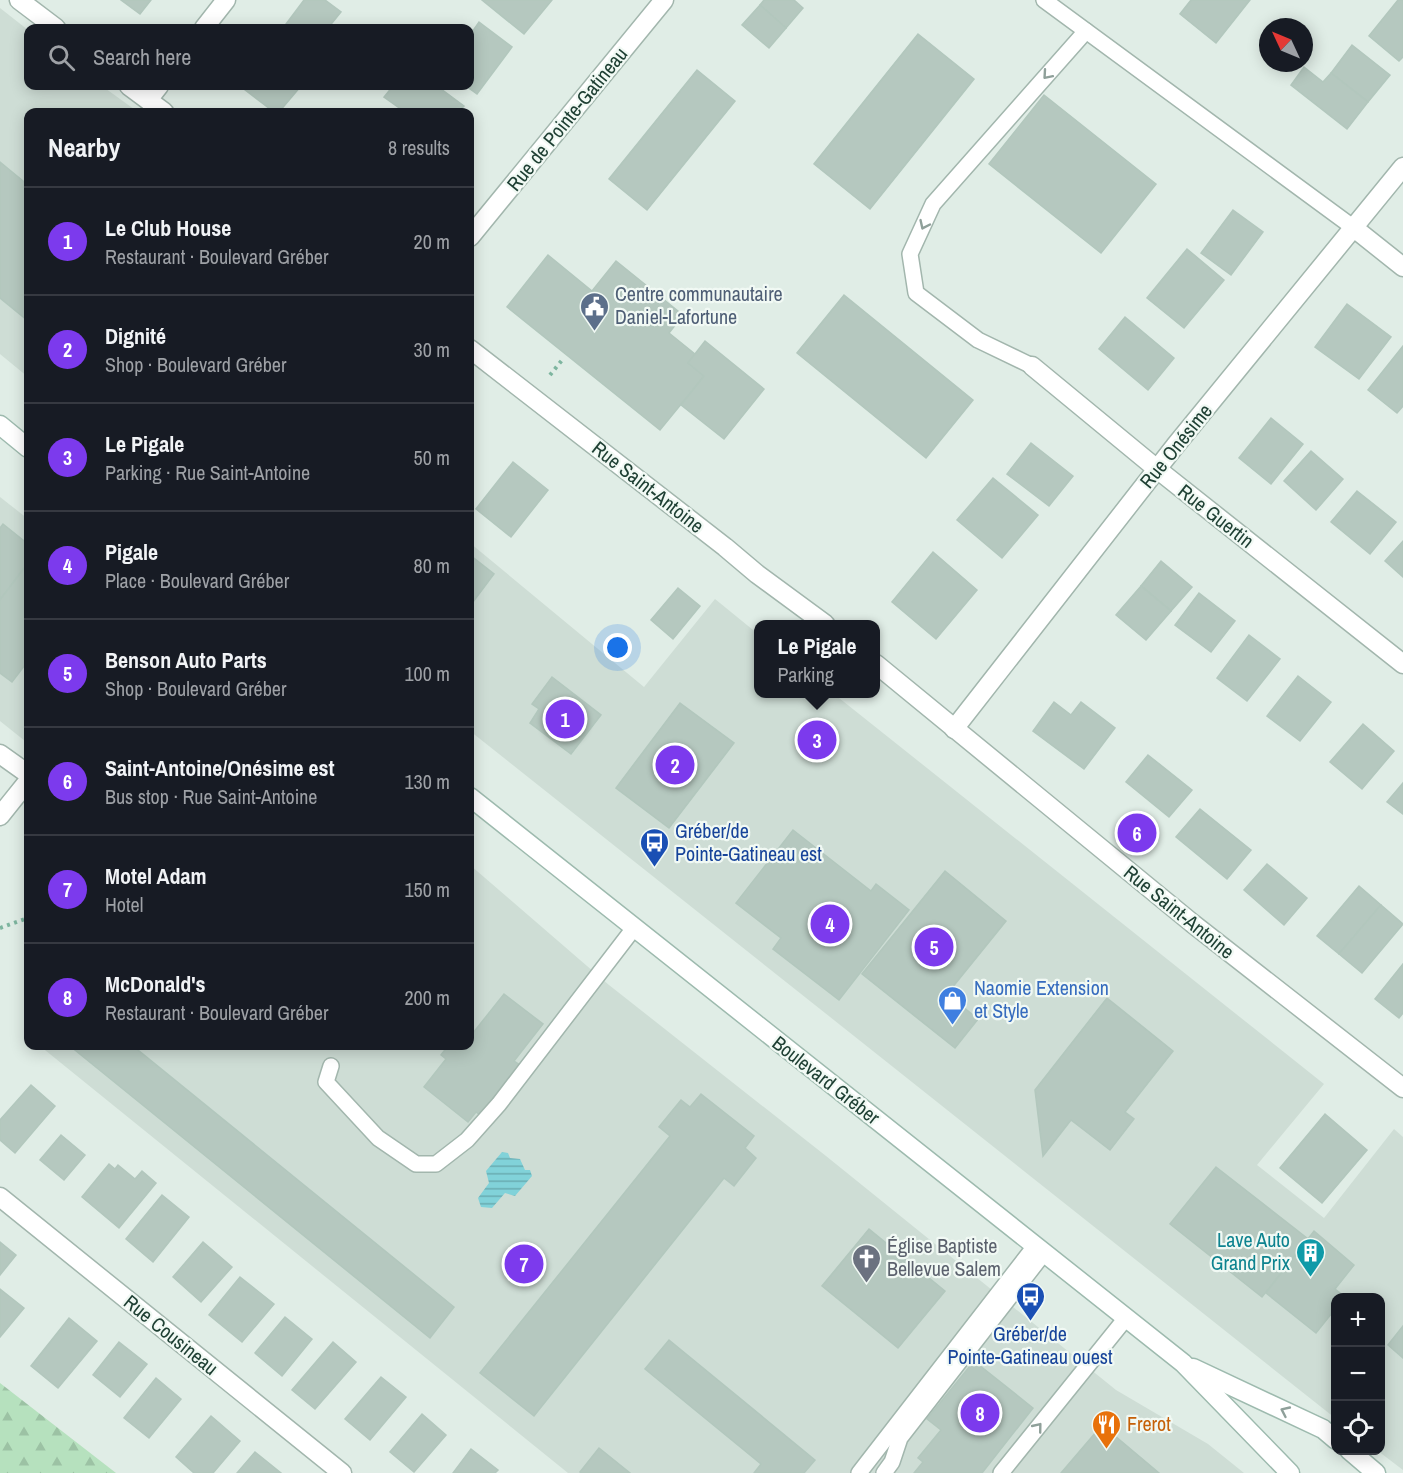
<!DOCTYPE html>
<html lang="en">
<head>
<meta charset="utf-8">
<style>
	body { margin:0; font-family:"Archivo Narrow",sans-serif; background:#20242c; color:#f1f3f6 }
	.controls { position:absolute; right:18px; bottom:18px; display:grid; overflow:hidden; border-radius:12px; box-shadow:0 3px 15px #0003 }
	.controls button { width:54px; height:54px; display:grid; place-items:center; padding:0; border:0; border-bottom:2px solid #363941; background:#171b24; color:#f1f3f6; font:30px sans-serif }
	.compass { position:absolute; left:1259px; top:18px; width:54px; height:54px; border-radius:50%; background:#171b24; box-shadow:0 3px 15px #0003; rotate:314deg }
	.you { position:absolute; left:618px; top:648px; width:21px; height:21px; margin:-15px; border:4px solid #fff; border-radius:50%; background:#1a73e8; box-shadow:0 0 0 9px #1a73e833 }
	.badge { display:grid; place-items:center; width:39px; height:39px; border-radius:50%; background:#7c3aed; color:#fff; font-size:20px; font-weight:700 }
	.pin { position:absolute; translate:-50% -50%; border:3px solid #fff; box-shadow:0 2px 6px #0006 }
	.popup { position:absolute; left:754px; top:620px; width:126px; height:78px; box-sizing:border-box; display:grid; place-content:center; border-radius:12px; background:#171b24; filter:drop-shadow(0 2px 4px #0005); font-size:20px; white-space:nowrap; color:#9ea1a6 }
	.popup b { font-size:22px; color:#f1f3f6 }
	.popup::after { content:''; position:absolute; left:50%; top:100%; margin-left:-12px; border:12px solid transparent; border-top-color:#171b24 }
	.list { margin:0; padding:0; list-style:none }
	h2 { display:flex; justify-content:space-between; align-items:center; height:78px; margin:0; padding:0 24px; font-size:26px }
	h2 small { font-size:20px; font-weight:400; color:#9ea1a6 }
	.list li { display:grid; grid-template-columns:39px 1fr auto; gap:18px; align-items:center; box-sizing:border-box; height:108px; padding:0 24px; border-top:2px solid #363941 }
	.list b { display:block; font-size:22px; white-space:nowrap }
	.list p { margin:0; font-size:20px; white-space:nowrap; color:#9ea1a6 }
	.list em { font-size:20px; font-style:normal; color:#9ea1a6 }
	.icon { flex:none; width:33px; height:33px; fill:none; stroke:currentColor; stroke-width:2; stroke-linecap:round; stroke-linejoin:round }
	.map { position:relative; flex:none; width:1403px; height:1473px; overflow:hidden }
	.search { position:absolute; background:#171b24; box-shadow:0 3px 15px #0003; left:24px; top:24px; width:450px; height:66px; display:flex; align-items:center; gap:15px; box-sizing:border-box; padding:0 21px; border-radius:12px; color:#9ea1a6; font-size:22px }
	.panel { position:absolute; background:#171b24; box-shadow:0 3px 15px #0003; left:24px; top:108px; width:450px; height:942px; border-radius:12px }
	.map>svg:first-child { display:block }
</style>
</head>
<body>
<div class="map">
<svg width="1403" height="1473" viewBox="0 0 1403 1473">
	<defs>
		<pattern id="forest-firs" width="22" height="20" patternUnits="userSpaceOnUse" patternTransform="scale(1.5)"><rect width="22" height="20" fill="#b6e1be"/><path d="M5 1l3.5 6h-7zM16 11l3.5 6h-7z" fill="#9cc2a4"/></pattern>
		<pattern id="water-rules" width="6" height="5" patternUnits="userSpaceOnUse" patternTransform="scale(1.5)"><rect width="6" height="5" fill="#81d2d9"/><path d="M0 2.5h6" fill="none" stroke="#69acb1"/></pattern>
	</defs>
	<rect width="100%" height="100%" fill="#e0ede6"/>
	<g fill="#ceddd5">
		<polygon points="0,8 28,30 28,86 102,86 138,112 28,112 28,377 0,354"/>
		<polygon points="0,497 28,519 28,737 25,741 0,721"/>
		<polygon points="470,543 644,687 715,599 758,634 758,694 834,694 1324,1084 1257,1165 1324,1218 1394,1129 1403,1137 1403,1470 1378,1451 1380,1450 1380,1298 1336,1298 1335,1418 470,731"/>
		<polygon points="470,865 609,985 826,1156 1116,1390 1208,1444 1244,1473 568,1473 40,1046 470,1046"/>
	</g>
	<polygon fill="url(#forest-firs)" points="0,1383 116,1473 0,1473"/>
	<polygon fill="url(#water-rules)" points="502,1152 508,1153 510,1158 520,1159 525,1170 530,1170 532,1176 515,1196 505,1193 492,1208 481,1207 478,1198 489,1183 486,1171"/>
	<g fill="#b5c8bf" stroke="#b2c7bd" stroke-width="1.5">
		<polygon points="121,0 151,0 140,14"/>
		<polygon points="304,0 325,0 341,12 328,28 283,28"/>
		<polygon points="482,0 552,0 524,34"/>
		<polygon points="764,0 794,0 803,8 786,28 760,5"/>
		<polygon points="1191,0 1250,0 1216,43 1180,14"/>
		<polygon points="1398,0 1403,0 1403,57 1399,61 1369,36"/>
		<polygon points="760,5 786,28 769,48 742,25"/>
		<polygon points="479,22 512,47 477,94 466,86 470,86 470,35"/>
		<polygon points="918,34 974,79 870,209 814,164"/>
		<polygon points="1352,45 1390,75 1368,102 1331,73"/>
		<polygon points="1304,67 1323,82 1331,73 1368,102 1347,129 1291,85"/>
		<polygon points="697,70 735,101 647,210 609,179"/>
		<polygon points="240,86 301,86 279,112 274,112"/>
		<polygon points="393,86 437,86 464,106 458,112 405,112 384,97"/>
		<polygon points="1044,95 1156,184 1101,253 989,164"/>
		<polygon points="0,162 28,185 28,321 0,298"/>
		<polygon points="1233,210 1263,232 1231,275 1201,253"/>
		<polygon points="1187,249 1224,280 1184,328 1147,298"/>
		<polygon points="548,255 592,291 616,261 683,315 669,333 695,354 688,363 704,376 660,430 507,307"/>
		<polygon points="844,295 973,400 926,458 797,353"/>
		<polygon points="1347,304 1391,337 1359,379 1315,347"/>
		<polygon points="1125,317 1174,358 1148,390 1099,349"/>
		<polygon points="705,341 764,389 724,439 681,405 704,376 688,363"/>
		<polygon points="1403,346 1403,406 1397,413 1368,390"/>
		<polygon points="1271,418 1303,444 1271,484 1239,458"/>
		<polygon points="1031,443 1073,476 1049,506 1007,474"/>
		<polygon points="1311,451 1343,479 1316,510 1284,481"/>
		<polygon points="513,462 548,490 511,537 476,509"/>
		<polygon points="993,478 1038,515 1002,558 957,520"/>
		<polygon points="1357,491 1396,522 1370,554 1331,522"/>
		<polygon points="3,524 28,544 28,563 0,600 0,528"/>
		<polygon points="1403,541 1403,577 1385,561"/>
		<polygon points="933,552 977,590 936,639 892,602"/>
		<polygon points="470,555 494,574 470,606"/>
		<polygon points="1161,561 1192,587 1171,611 1141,586"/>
		<polygon points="28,563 28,661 12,682 0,673 0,600"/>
		<polygon points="1141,586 1171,611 1146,640 1116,615"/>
		<polygon points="678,588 700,606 673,639 651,620"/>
		<polygon points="1199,593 1235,621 1211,652 1175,625"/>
		<polygon points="1249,635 1280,659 1247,701 1217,678"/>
		<polygon points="1298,676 1331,702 1300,741 1267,716"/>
		<polygon points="552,677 601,715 571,754 530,723 539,709 532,704"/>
		<polygon points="1054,702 1071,715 1081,702 1115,728 1084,769 1033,731"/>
		<polygon points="680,703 734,743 669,828 616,788"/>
		<polygon points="1363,724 1394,751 1362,789 1330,762"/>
		<polygon points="1148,755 1192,790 1169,817 1126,782"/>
		<polygon points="1403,783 1403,814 1387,802"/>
		<polygon points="1200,809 1251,850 1227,879 1176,837"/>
		<polygon points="793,830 871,891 876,884 909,910 839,1000 773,949 781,938 736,903"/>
		<polygon points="1267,864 1307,898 1284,925 1244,890"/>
		<polygon points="945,871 1006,921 947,994 978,1019 955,1048 862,974"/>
		<polygon points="1359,886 1381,905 1339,954 1317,936"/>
		<polygon points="1381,905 1403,924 1362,973 1339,954"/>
		<polygon points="1403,964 1403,1013 1399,1018 1375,999"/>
		<polygon points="504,994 543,1024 514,1061 520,1065 480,1115 476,1112 468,1122 424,1087 446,1059 441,1055 448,1046 470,1046 470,1031 473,1033"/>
		<polygon points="1107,998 1173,1051 1125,1112 1134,1119 1110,1150 1071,1120 1043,1156 1035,1090"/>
		<polygon points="70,1046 133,1046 454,1307 430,1338"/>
		<polygon points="31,1085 55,1106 15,1153 0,1140 0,1120"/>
		<polygon points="701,1094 754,1136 745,1148 756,1158 734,1186 724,1178 534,1416 480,1373 670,1136 659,1127 681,1100 690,1107"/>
		<polygon points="1325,1114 1367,1150 1322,1203 1280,1168"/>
		<polygon points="61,1135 85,1155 64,1180 40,1160"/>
		<polygon points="109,1164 115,1169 118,1165 135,1179 142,1171 156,1183 119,1228 82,1197"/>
		<polygon points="1216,1167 1308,1239 1262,1297 1170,1224"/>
		<polygon points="162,1195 189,1217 153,1262 126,1239"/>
		<polygon points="869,1229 945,1291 898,1348 822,1286"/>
		<polygon points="1314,1231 1354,1265 1335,1289 1345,1297 1336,1298 1336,1308 1316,1333 1266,1293"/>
		<polygon points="0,1242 16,1255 0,1275"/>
		<polygon points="203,1242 232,1267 201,1302 173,1277"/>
		<polygon points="240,1277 274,1304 242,1342 209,1315"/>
		<polygon points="0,1289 24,1308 0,1337"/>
		<polygon points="285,1317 312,1339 282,1376 255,1353"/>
		<polygon points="69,1318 97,1341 58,1388 31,1366"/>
		<polygon points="1403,1326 1403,1358 1388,1345"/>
		<polygon points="669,1340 815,1460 804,1473 754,1473 761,1464 645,1369"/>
		<polygon points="119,1342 147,1364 120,1397 93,1375"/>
		<polygon points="333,1342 356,1362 315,1409 292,1390"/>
		<polygon points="974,1361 1033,1408 982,1473 914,1473 923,1462 918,1458 941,1430 927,1419"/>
		<polygon points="381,1377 406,1397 370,1440 345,1419"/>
		<polygon points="156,1378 181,1399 149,1438 124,1418"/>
		<polygon points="422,1414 446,1435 414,1472 390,1452"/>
		<polygon points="211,1416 240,1441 213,1473 194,1473 176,1457"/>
		<polygon points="1102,1425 1159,1473 1061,1473"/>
		<polygon points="599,1448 630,1473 581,1473 580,1472"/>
		<polygon points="471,1449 498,1470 495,1473 453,1473"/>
		<polygon points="255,1452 281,1473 237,1473"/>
	</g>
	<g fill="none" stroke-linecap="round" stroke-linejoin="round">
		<defs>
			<g id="lane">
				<polyline points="1044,0 1354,228"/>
				<polyline points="1032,366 978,340 916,293 910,254 933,204 1086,31"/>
				<polyline points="331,1066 326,1082 378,1138 416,1164 436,1164 467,1140 499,1104 634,928"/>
				<polyline points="859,1473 1035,1246"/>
				<polyline points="884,1473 892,1462 900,1438 1044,1253"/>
				<polyline points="1001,1473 1126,1318"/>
			</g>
			<g id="street">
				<polyline points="19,0 56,28"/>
				<polyline points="204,28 226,0"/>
				<polyline points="129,86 164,112"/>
				<polyline points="148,100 159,86"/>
				<polyline points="1354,228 1403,267"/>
				<polyline points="470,237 664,0"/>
				<polyline points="470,349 725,547 757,574 825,624"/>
				<polyline points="1032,366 1157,469 1403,664"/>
				<polyline points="876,664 1192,923 1403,1088"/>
				<polyline points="954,729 1175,446 1403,167"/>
				<polyline points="0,754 28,774"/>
				<polyline points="0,816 28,781"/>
				<polyline points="0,1197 342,1473"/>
			</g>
			<g id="secondary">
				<polyline points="0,425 28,448"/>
				<polyline points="470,797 1183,1363 1290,1473"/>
				<polyline points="1193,1368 1323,1429 1336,1440"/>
				<polyline points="1349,1450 1376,1473"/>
			</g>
		</defs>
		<use href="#lane" stroke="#a2b6ad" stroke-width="18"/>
		<use href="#street" stroke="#a2b6ad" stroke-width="21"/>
		<use href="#secondary" stroke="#9dbaae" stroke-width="21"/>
		<g stroke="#7db59f" stroke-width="4" stroke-dasharray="3 4.5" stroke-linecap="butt">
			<polyline points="550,375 563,359"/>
			<polyline points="0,928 28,918"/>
		</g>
		<use href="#lane" stroke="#fff" stroke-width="15"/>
		<use href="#street" stroke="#fff" stroke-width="18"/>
		<use href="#secondary" stroke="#fff" stroke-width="18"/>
	</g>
	<defs><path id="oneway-chevron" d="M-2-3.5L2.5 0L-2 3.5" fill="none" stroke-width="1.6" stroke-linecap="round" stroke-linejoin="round" transform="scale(1.5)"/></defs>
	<g stroke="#8fa09a">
		<use href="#oneway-chevron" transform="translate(1047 75) rotate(131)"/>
		<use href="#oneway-chevron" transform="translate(924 225) rotate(115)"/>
		<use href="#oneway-chevron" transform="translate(1285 1411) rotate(-155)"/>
		<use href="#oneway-chevron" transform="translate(1038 1427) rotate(-51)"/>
	</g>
	<defs>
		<symbol id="civic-pin" viewBox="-11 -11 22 30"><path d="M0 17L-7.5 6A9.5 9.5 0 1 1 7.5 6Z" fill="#5c6f8a" stroke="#f1f9f4"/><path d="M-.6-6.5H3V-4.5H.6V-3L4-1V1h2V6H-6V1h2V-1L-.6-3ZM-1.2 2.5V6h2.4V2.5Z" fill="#fff"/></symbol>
		<symbol id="bus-pin" viewBox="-11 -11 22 30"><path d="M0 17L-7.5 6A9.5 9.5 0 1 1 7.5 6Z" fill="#1a4fb4" stroke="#f1f9f4"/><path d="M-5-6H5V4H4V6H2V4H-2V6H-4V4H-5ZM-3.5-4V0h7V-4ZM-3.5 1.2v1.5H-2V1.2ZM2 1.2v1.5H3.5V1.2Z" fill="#fff"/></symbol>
		<symbol id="shop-pin" viewBox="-11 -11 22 30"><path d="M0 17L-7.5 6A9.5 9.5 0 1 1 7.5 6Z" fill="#3f7fe0" stroke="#f1f9f4"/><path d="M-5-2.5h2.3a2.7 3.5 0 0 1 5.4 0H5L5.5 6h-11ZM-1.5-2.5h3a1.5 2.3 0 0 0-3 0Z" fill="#fff"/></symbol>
		<symbol id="building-pin" viewBox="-11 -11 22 30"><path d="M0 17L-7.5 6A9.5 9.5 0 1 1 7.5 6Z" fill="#0f9aa8" stroke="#f1f9f4"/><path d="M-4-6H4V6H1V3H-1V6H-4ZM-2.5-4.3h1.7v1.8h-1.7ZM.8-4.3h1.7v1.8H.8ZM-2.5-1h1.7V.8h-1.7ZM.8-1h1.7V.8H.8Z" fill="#fff"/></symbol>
		<symbol id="church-pin" viewBox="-11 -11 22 30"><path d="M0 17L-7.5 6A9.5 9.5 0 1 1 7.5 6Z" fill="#6b7280" stroke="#f1f9f4"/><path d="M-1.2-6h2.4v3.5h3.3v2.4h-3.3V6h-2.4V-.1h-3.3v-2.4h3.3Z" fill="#fff"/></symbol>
		<symbol id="restaurant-pin" viewBox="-11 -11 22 30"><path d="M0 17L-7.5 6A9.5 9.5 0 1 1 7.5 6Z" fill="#e8710a" stroke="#f1f9f4"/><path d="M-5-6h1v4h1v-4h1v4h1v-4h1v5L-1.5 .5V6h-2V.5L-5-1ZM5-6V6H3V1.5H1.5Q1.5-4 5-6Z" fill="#fff"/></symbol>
	</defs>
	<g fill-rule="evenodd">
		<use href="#civic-pin" x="578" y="290" width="33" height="45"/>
		<use href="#bus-pin" x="638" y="826" width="33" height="45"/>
		<use href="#shop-pin" x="936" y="984" width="33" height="45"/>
		<use href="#building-pin" x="1294" y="1236" width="33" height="45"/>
		<use href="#church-pin" x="850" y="1242" width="33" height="45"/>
		<use href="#bus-pin" x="1014" y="1280" width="33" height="45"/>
		<use href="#restaurant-pin" x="1090" y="1408" width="33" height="45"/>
	</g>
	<g text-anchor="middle" stroke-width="4.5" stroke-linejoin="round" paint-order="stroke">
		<g font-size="20" fill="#1f4034" stroke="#f1f9f4">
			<text transform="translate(567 119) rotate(-51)" y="7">Rue de Pointe-Gatineau</text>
			<text transform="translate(1176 446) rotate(-51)" y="7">Rue Onésime</text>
			<text transform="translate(648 487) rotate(38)" y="7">Rue Saint-Antoine</text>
			<text transform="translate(1216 516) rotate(38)" y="7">Rue Guertin</text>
			<text transform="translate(1179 912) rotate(39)" y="7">Rue Saint-Antoine</text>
			<text transform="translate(826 1080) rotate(38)" y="7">Boulevard Gréber</text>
			<text transform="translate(171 1335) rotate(39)" y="7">Rue Cousineau</text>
		</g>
		<g font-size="20" fill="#4e5e75" stroke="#f1f9f4" text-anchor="start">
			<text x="615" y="301">Centre communautaire<tspan x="615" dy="23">Daniel-Lafortune</tspan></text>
		</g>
		<g font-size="20" fill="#164399" stroke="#f1f9f4" text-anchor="start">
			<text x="675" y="838">Gréber/de<tspan x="675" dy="23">Pointe-Gatineau est</tspan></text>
			<text x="1030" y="1341" text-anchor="middle">Gréber/de<tspan x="1030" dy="23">Pointe-Gatineau ouest</tspan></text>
		</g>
		<g font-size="20" fill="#366cbe" stroke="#f1f9f4" text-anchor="start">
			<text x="974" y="995">Naomie Extension<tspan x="974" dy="23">et Style</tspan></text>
		</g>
		<g font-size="20" fill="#0d838f" stroke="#f1f9f4" text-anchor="end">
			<text x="1290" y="1247">Lave Auto<tspan x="1290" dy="23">Grand Prix</tspan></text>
		</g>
		<g font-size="20" fill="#5b616d" stroke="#f1f9f4" text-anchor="start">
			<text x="887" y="1253">Église Baptiste<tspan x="887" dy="23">Bellevue Salem</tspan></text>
		</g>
		<g font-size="20" fill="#c56008" stroke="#f1f9f4" text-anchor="start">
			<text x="1127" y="1431">Frerot</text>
		</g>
	</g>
</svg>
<div class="controls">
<button>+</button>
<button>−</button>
<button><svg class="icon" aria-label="locate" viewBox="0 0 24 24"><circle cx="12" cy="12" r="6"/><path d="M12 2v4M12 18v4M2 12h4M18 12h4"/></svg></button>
</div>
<svg class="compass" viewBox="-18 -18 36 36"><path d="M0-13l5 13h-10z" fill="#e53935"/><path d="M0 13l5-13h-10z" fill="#9ea1a6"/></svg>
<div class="you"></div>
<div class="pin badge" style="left:565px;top:719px">1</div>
<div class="pin badge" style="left:675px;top:765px">2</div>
<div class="pin badge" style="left:817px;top:740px">3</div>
<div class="popup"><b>Le Pigale</b>Parking</div>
<div class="pin badge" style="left:830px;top:924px">4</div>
<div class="pin badge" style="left:934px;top:947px">5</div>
<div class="pin badge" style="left:1137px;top:833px">6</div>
<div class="pin badge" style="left:524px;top:1264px">7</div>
<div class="pin badge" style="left:980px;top:1413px">8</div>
<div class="search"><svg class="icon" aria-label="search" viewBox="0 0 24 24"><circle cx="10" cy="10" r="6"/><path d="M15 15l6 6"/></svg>Search here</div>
<section class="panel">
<h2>Nearby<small>8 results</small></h2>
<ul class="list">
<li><span class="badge">1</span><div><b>Le Club House</b><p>Restaurant · Boulevard Gréber</p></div><em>20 m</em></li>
<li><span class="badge">2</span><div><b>Dignité</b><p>Shop · Boulevard Gréber</p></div><em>30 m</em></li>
<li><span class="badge">3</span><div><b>Le Pigale</b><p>Parking · Rue Saint-Antoine</p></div><em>50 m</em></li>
<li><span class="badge">4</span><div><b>Pigale</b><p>Place · Boulevard Gréber</p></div><em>80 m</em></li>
<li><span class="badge">5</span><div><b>Benson Auto Parts</b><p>Shop · Boulevard Gréber</p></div><em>100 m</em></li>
<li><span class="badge">6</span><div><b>Saint-Antoine/Onésime est</b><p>Bus stop · Rue Saint-Antoine</p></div><em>130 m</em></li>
<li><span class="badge">7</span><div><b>Motel Adam</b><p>Hotel</p></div><em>150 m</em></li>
<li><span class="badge">8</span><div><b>McDonald's</b><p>Restaurant · Boulevard Gréber</p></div><em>200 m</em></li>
</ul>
</section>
</div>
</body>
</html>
